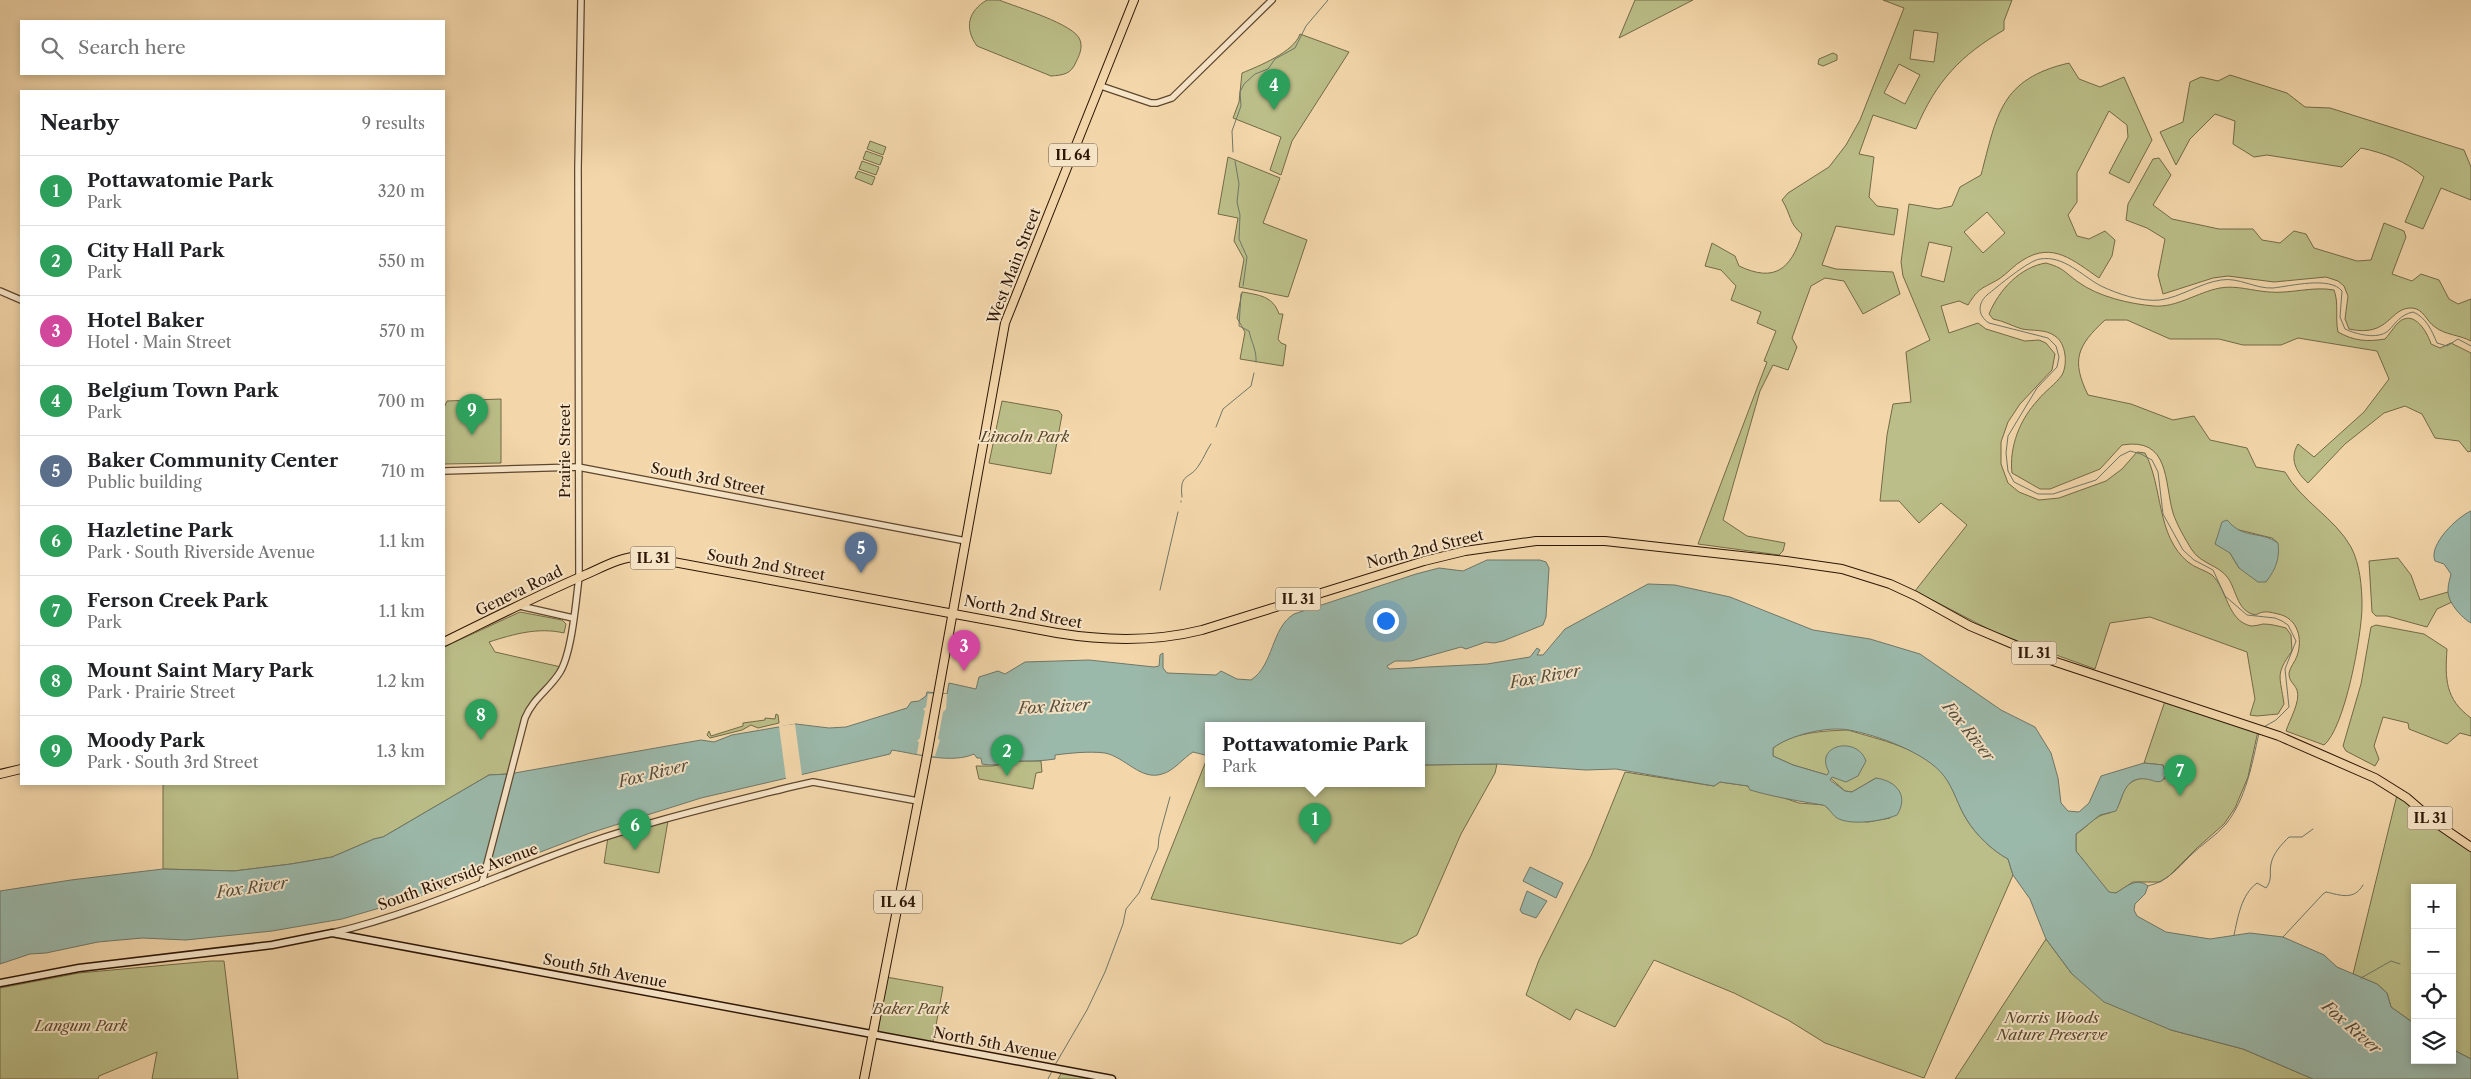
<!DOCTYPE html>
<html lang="en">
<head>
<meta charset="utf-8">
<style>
	body { margin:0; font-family:"Libre Caslon Text",serif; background:#f2f2f2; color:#202124 }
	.controls { position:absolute; right:15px; bottom:15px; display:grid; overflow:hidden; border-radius:0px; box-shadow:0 2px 8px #0003 }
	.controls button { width:45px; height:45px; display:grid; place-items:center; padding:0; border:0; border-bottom:1px solid #e0e0e0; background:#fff; color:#202124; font:25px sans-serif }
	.you { position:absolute; left:1385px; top:620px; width:18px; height:18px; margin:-12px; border:4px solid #fff; border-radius:50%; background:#1a73e8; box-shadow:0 0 0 8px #1a73e833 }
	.badge { display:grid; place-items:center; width:32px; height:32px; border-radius:50%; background:#8f2418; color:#fff; font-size:16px; font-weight:700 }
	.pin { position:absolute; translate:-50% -41px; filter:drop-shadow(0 1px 2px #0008) }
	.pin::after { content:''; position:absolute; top:26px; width:18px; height:15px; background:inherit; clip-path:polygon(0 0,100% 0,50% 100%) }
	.popup { position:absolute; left:1205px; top:722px; width:220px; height:65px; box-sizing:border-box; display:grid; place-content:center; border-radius:0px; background:#fff; filter:drop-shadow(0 1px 4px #0005); font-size:16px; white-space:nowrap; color:#757577 }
	.popup b { font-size:19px; color:#202124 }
	.popup::after { content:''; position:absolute; left:50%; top:100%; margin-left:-10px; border:10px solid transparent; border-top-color:#fff }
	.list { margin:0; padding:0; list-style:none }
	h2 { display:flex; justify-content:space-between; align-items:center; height:65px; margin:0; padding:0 20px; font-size:21px }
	h2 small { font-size:16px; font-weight:400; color:#757577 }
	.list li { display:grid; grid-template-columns:32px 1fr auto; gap:15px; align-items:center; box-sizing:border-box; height:70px; padding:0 20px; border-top:1px solid #e0e0e0 }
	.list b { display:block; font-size:19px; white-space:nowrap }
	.list p { margin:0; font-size:16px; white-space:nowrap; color:#757577 }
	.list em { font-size:16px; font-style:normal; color:#757577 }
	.icon { flex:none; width:28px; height:28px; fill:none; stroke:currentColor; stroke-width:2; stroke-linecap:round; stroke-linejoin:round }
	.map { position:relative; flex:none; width:2471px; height:1079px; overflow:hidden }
	.search { position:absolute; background:#fff; box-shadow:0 2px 8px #0003; left:20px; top:20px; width:425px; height:55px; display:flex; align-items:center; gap:12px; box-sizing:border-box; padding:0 18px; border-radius:0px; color:#757577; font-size:19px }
	.panel { position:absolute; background:#fff; box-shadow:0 2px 8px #0003; left:20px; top:90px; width:425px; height:695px; border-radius:0px }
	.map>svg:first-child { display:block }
</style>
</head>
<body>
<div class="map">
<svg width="2471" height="1079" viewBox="0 0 2471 1079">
	<rect width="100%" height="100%" fill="#f3d7ab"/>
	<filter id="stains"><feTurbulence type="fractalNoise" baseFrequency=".004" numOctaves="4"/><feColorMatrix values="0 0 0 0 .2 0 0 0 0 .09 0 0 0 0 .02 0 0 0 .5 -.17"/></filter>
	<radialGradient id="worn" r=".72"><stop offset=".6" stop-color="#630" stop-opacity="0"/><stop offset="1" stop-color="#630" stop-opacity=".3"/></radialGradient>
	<g fill="#bbbe88" stroke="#746a46" fill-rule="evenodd">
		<path d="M987,0H999C1016,7 1075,24 1080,40C1083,48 1079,56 1076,62C1071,74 1064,75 1051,76L977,46C964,28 968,11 987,0Z"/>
		<polygon points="1635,0 1693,0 1619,38"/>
		<path d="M1883,0H2012L2004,21V30C1961,55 1936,81 1916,129L1873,115L1859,154L1874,157L1869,197L1877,206L1898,209L1894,235L1836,226L1822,265L1836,269L1893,272L1900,294L1863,314L1844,281L1825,278L1811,286L1792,338L1797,347L1788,370L1773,365L1760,391L1723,520L1747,536L1785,543L1783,551L1779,555L1698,544L1767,362L1764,361L1776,331L1757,323L1761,312L1731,300L1736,286L1721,270L1705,266L1712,243L1735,256L1739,266C1775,283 1791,269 1802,234C1789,224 1791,214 1782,200L1788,193L1829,167L1846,145L1860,120L1904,8ZM1914,30L1938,33L1934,62L1910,59ZM1899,64L1920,75L1905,104L1884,93Z"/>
		<path d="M1300,34L1349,52L1292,141L1281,175L1270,170L1281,137L1233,118L1239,102L1242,73C1259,66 1294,52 1300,34Z"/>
		<polygon points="1833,53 1837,55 1837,60 1823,66 1818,64 1819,59"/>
		<path d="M2069,63L2079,79L2100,87L2124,77L2152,140L2129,183L2109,173L2128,137L2127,125L2109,111L2077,173V202L2068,215L2077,236L2089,239L2105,231L2115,240L2112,256L2099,278C2074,261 2053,241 2023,260C2014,265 2008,273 1999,279C1982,289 1979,287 1968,305L1959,301L1941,306L1949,333L1978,323L1986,329L2025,341L2039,340L2046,343L2055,354L2052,370L2020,404L2008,422L2001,442V464L2008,483L2019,492L2039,500L2059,498L2106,481L2122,469L2137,452L2145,453C2163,486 2156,536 2188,562C2195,568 2205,570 2212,575C2227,588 2227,621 2251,626C2255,626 2259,625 2263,624C2271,624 2278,626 2286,628L2291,635L2292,651C2275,675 2280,675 2284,704L2278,714L2257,716L2250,715L2255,699L2247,652L2150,617L2110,623L2095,669L1998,634L1915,591L1967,525L1941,503L1919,523L1899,501H1880L1887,435L1893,404L1911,402L1906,352L1930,340L1903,276L1901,262L1909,204L1938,209L1952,206L1960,187L1981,175C1997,115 2000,79 2069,63ZM1987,212L2005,233L1983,253L1964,232ZM1929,242L1952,247L1944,282L1921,276Z"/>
		<path d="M2230,75L2287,93L2305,107L2330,108L2464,150L2471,167V200L2441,188L2423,229L2405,222L2424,177C2406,161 2384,153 2361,148L2342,167L2267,155L2254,157L2233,144L2235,121L2215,114L2190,139L2176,165L2160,132L2183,122L2190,82L2201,77L2218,81Z"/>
		<polygon points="870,141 886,147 883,155 867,149"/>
		<polygon points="866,151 883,157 880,165 863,159"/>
		<polygon points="1228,157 1280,178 1263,223 1307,240 1288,297 1239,287 1244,259 1234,241 1238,218 1218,214"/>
		<path d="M2159,158L2171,175L2153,205L2172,219L2219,229H2253L2262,240L2280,243L2294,231L2306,234L2314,248L2357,261L2371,260L2384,223L2404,231L2406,237L2392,274L2412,281L2421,274L2439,280L2449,299L2458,304L2471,299V341C2460,335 2445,335 2435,327C2426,321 2424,309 2412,308C2389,307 2390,338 2349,329L2345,319L2348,296L2344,286L2338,281L2326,277L2274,282L2228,276L2213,278L2163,294L2158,275L2165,239L2147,228L2126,220L2128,204L2153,159Z"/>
		<polygon points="862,161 879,167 876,175 859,169"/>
		<polygon points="858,171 875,177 872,185 855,178"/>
		<path d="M2046,263C2064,268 2064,272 2078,282C2099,297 2130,304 2154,306C2176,308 2198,292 2220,288C2236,285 2253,291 2269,292C2290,294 2313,286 2334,290C2339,303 2335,318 2338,332C2354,341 2367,342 2385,339C2390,334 2397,321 2404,319C2417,314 2428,334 2431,344L2440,348L2451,343L2471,353V451L2468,452L2459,441L2435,438L2422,414L2405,406L2384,413L2345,444L2308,483C2296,472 2289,459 2298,444L2314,457L2364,412L2389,379L2377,351L2298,338L2281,345H2243L2219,339H2170L2127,320H2105C2077,346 2071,360 2088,395L2131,404L2173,420L2194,416L2210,440L2247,448L2256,467L2285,472C2301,501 2335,518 2351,547C2360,564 2362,587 2362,606C2362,634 2345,728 2324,745L2286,731C2289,721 2301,701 2297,690C2294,683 2289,682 2289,673C2290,667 2295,662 2297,656C2303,639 2298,618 2278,614C2270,612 2263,610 2256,615C2237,612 2237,591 2228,578C2219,565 2201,564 2192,550C2185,539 2177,525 2173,513C2164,481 2170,437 2122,445L2100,469L2050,489H2040L2012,473C2009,447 2020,419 2038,400C2045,391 2056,384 2062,375C2068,364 2066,343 2055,336C2046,329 2032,331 2022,329C2012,326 2004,321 1993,319L1989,314C1999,290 2020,267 2046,263ZM2235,529L2272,538L2278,543L2239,568L2230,553Z"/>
		<path d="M1242,292C1259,295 1273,296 1279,314H1283L1278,339L1281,343L1286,345L1283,366L1240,359L1245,332L1237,318Z"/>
		<polygon points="501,399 501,463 444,464 444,408 447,401"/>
		<polygon points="1002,401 1059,411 1062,415 1051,474 989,463"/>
		<polygon points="2398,558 2411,575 2420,600 2448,592 2452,602 2437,609 2427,627 2387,616 2376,616 2372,612 2369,561"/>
		<path d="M520,612L562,620L566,624L564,633C538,627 514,634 489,642L495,652L561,667L553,678L529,706L509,774L489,775L383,837L374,839L332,857L291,864L234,871L163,869V784H444V647Z"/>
		<path d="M2376,625L2424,634L2447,649C2445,679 2445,699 2471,718V736L2460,733L2447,744L2409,729L2408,723L2383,717L2374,746L2379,759L2375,766L2346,751L2343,746L2361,684L2371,627Z"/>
		<path d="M2165,701L2258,731L2248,777L2235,808L2224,824L2197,848L2169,876L2160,882H2133L2116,893H2109L2076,851V834C2085,829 2092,819 2102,815C2108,813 2115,813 2118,806C2124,794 2122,785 2138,779C2146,776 2155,781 2165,779L2163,765L2144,763Z"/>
		<polygon points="776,714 778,715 779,723 758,728 751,725 742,730 710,738 707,735 709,731 711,736 743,726 743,723 765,720 765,718 775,719"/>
		<path d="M1848,730C1880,740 1922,748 1944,775C1954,788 1958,806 1967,820C1976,835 1993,851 2008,859L2013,875L1924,1078L1825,1043L1788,1020L1734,993L1654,960L1615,1027L1576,1009L1570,1020L1526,995L1539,960L1591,856L1625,772L1714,786L1720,782L1748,786L1799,803L1824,805L1840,819L1868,822L1890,818L1876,778L1852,792L1845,791L1827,775L1793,765L1773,756V748C1794,732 1822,731 1848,730Z"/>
		<polygon points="1208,756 1209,783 1421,783 1421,765 1497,764 1495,773 1461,834 1417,935 1401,944 1151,899"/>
		<polygon points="1019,761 1041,761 1042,772 1036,773 1033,789 979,779 976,766 992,766"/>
		<polygon points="2397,795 2471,850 2471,1059 2452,1049 2452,888 2415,888 2415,1024 2391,1007 2387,993 2377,984 2353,974"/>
		<polygon points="668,821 659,873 604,863 608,837"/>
		<polygon points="2046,939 2072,974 2171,1030 2243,1049 2313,1079 1955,1079"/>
		<polygon points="211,961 224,961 238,1079 152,1079 157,1052 99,1076 98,1079 0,1079 0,988 79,973"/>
		<polygon points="886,977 943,987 933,1042 878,1033"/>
		<polygon points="1062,1072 1101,1079 1058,1079"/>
	</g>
	<g fill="#9bb9ab" stroke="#6f7768">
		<path d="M2471,511V623C2462,618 2447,602 2448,590C2448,584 2450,579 2451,574L2444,564L2435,561C2428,545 2457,517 2471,511Z"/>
		<path d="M2227,520C2244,540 2259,530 2278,543C2280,558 2276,569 2266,582H2258L2239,568L2230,553L2215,544L2222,522Z"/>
		<path d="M1487,560H1540L1546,562L1549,568L1546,617L1543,625L1503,641L1494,643L1486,642L1466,649L1461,647L1411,661H1395L1387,666L1389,669L1487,664L1530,657L1537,648L1540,650L1537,655H1543L1565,629L1648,584L1675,585L1730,597L1813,630L1870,639L1920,654L2001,710L2035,727L2051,753L2058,778L2061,803L2068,811L2079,812L2089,803L2101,776L2144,763L2163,765L2166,775L2162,781C2156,783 2153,780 2146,779C2124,776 2123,798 2116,811L2100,815L2076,834V851L2109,892L2116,893C2127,886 2137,877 2148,886L2145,894L2135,904L2134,910L2137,916L2166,932L2210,939L2250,933L2283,937L2324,955L2337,967L2377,984L2387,993L2391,1007L2415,1024V1060H2452V1049L2471,1059V1079H2313L2243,1049L2171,1030L2104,1002L2072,974L2046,939L2030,899L2013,875L2008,859C1993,851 1976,835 1967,820C1958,806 1954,789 1944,776C1927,753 1877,735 1849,730C1827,726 1790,735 1773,748V756L1793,765L1827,775L1829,772C1813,745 1857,735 1866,761L1858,776L1846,782L1832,777L1830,780L1845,791L1852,792L1876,778C1897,781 1909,796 1897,815C1883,821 1851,826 1837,818C1832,815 1828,806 1823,805C1798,801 1774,797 1750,790L1748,786L1720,782L1714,786L1616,769L1586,770L1497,764L1421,765V725H1209V756L1193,752C1183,758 1174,771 1162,774C1141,781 1125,757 1105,753C1089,751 1071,753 1055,755V759C1043,761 1031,761 1019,761C1005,762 996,767 982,764L981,758H977L974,754C952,764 917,754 892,750L890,754L701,798L590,833L441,890L342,919L272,931L186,940L142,938L98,942L46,953L30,954L0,964V891L71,880L163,869L234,871L291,864L332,857L374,839L383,837L489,775L509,774L701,740L714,742L732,735L796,724L829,728L846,727L907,708L911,702L919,701L926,696L927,692L947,694L949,683L976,689L979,677L998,671L1005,674L1025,662L1089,660L1154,667L1159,666L1160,655L1163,653V668L1167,673L1216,675L1221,671L1237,679L1251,680C1274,665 1271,628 1294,614L1416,574L1439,568L1463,571Z"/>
		<polygon points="1530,867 1563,883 1556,898 1523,881"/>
		<polygon points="1527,891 1547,901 1536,918 1522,913 1520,910"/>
	</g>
	<g fill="#f3d7ab">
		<polygon points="928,694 947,694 946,709 943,712 938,739 940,740 935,756 917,754 919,742 917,741 920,738 925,711 923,709 926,707"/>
		<polygon points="795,724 802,776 786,779 779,726"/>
	</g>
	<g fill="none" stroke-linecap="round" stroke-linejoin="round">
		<g stroke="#6f7768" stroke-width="1">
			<polyline points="1233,152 1232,131 1241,106 1240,92 1244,84 1255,74 1268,69 1275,59 1295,48 1306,26 1328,0"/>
			<polyline points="1235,161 1239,184 1237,202 1240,215 1239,239 1247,257 1243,286"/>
			<path d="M1241,294L1239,326L1249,331C1251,341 1257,351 1256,362"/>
			<polyline points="1216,427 1223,409 1251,386 1254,373"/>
			<path d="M1182,497C1179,472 1190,480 1199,465C1204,458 1206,451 1211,444"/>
			<polyline points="1181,502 1181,501"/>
			<polyline points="1160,590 1178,512"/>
			<path d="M2262,728L2276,720L2289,707L2285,669L2296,641L2288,625L2282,621L2275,618L2247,615L2225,596L2213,570L2194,560L2183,550L2163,514L2158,472L2152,460L2141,454L2130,451L2120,456L2096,480L2053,494H2038L2014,482L2008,471L2006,453L2008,436L2037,388L2057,367L2059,357L2056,346L2048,338L1989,323C1978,316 1977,304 1987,295C1997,287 2029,260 2040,259C2064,255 2082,276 2101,286C2118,294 2141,302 2160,300C2181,297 2200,283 2221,280C2239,277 2255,289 2273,288C2291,286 2330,276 2342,291L2340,317L2345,329C2356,334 2377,340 2388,331C2397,322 2400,315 2413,312C2426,317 2432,331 2437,343L2447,346L2458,339L2471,346"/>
			<path d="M2148,886C2168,881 2177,869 2191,855C2202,844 2216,836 2226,824C2246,799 2252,764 2259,733"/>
			<path d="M2234,935C2238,917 2241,895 2257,883L2266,888C2273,879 2269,873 2271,864C2273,853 2282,844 2289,837H2302L2313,829"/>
			<path d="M2283,937L2323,894L2326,892C2340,895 2354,901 2363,885"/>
			<polyline points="2361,978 2391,961 2400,964"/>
			<polyline points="1055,1065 1087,1010 1105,972 1123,924 1126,909 1139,893 1158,848 1159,837 1170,797"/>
			<polyline points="1048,1079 1052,1071"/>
		</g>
		<defs>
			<g id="tertiary">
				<polyline points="1101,86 1151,103 1157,103 1172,98 1272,0"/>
				<polyline points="0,291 21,300"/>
				<polyline points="444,471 578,467 966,541"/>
				<polyline points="520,606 573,618"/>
				<path d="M482,883L525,718C534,697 549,690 560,672C572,652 576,601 579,577L578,168L581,0"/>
				<path d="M332,933C409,915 480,883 554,855C632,825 714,806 795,786L813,782L918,801"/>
			</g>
			<polyline id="secondary" points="0,983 79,968 272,945 332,933 1112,1079"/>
			<g id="primary">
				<path d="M444,642C491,619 538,595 587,574C605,566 621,557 641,556L1057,633C1106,641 1154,642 1202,630L1424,561L1465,551L1536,541H1605L1786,561L1842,569L1890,584L1916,596L1970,626L2053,661L2279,736L2375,778L2407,798L2436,823L2471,847"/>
				<polyline points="0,774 21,769"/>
				<polyline points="864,1079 926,761 1005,323 1134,0"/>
			</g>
		</defs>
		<use href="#tertiary" stroke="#5e462e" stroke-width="8"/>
		<use href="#secondary" stroke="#2d1504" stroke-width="9"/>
		<use href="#primary" stroke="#2d1504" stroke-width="10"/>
		<use href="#tertiary" stroke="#f7e5c8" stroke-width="5.5"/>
		<use href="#secondary" stroke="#f7e5c8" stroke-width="6"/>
		<use href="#primary" stroke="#f3d7ab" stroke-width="8"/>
	</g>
	<g text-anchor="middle" stroke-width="4" stroke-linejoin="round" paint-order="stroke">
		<g fill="#f7e5c8" stroke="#6a533f" stroke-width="1">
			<rect x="1049" y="143.5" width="48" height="23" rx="4"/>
			<rect x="630.5" y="546.5" width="45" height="23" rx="4"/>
			<rect x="1275.5" y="587.5" width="45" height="23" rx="4"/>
			<rect x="2011.5" y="641.5" width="45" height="23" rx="4"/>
			<rect x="2407.5" y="806.5" width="45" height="23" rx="4"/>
			<rect x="874" y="890.5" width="48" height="23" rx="4"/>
		</g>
		<g font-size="14" font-weight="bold" fill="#2d1504">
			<text x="1073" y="160">IL 64</text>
			<text x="653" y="563">IL 31</text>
			<text x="1298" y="604">IL 31</text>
			<text x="2034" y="658">IL 31</text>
			<text x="2430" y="823">IL 31</text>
			<text x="898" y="907">IL 64</text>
		</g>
		<g font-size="15" fill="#2d1504" stroke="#f7e5c8">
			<text transform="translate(1014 266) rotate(-69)" y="5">West Main Street</text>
			<text transform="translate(565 451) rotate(-90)" y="5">Prairie Street</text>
			<text transform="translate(708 479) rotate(11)" y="5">South 3rd Street</text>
			<text transform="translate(1425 549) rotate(-14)" y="5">North 2nd Street</text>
			<text transform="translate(766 565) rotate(10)" y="5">South 2nd Street</text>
			<text transform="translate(519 591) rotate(-26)" y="5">Geneva Road</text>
			<text transform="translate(1023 612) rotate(11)" y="5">North 2nd Street</text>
			<text transform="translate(458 877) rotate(-20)" y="5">South Riverside Avenue</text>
			<text transform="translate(605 971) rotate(11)" y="5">South 5th Avenue</text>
			<text transform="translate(995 1044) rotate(11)" y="5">North 5th Avenue</text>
		</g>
		<g font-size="15" font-style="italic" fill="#58482c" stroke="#f7e5c8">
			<text x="1025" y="442">Lincoln Park</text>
			<text x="911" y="1014">Baker Park</text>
			<text x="2052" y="1023">Norris Woods<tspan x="2052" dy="17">Nature Preserve</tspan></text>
			<text x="81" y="1031">Langum Park</text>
		</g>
		<g font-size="16" font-style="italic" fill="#544e3e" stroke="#f7e5c8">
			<text transform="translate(1545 676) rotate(-10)" y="6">Fox River</text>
			<text transform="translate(1054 706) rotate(-3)" y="6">Fox River</text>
			<text transform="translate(1969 731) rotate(51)" y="6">Fox River</text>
			<text transform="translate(653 773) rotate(-14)" y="6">Fox River</text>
			<text transform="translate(252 887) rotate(-8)" y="6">Fox River</text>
			<text transform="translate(2352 1027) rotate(41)" y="6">Fox River</text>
		</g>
	</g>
	<rect width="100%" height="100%" filter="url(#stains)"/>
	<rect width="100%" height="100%" fill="url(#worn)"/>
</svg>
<div class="controls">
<button>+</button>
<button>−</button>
<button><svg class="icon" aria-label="locate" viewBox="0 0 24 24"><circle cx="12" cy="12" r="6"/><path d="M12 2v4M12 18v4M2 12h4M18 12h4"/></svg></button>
<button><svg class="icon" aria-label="layers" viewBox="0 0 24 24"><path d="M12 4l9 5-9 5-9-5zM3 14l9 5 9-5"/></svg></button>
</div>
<div class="you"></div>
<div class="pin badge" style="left:1315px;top:844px;background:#2e9e5b">1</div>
<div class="popup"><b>Pottawatomie Park</b>Park</div>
<div class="pin badge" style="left:1007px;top:776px;background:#2e9e5b">2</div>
<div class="pin badge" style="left:964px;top:671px;background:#d1479c">3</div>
<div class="pin badge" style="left:1274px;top:110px;background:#2e9e5b">4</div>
<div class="pin badge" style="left:861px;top:573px;background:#5c6f8a">5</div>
<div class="pin badge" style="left:635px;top:850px;background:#2e9e5b">6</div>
<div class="pin badge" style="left:2180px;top:796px;background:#2e9e5b">7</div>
<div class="pin badge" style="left:481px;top:740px;background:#2e9e5b">8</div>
<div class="pin badge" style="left:472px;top:435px;background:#2e9e5b">9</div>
<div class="search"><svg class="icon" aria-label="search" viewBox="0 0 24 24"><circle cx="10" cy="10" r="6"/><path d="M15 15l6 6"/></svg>Search here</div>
<section class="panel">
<h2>Nearby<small>9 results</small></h2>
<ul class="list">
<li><span class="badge" style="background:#2e9e5b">1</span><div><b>Pottawatomie Park</b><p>Park</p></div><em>320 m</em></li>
<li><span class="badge" style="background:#2e9e5b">2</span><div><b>City Hall Park</b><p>Park</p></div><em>550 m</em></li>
<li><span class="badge" style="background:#d1479c">3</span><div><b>Hotel Baker</b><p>Hotel · Main Street</p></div><em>570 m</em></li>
<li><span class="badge" style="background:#2e9e5b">4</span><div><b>Belgium Town Park</b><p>Park</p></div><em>700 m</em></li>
<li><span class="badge" style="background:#5c6f8a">5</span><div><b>Baker Community Center</b><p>Public building</p></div><em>710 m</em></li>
<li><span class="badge" style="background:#2e9e5b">6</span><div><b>Hazletine Park</b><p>Park · South Riverside Avenue</p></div><em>1.1 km</em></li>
<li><span class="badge" style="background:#2e9e5b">7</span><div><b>Ferson Creek Park</b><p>Park</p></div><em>1.1 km</em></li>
<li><span class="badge" style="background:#2e9e5b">8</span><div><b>Mount Saint Mary Park</b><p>Park · Prairie Street</p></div><em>1.2 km</em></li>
<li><span class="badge" style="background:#2e9e5b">9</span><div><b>Moody Park</b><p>Park · South 3rd Street</p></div><em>1.3 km</em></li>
</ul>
</section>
</div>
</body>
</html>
